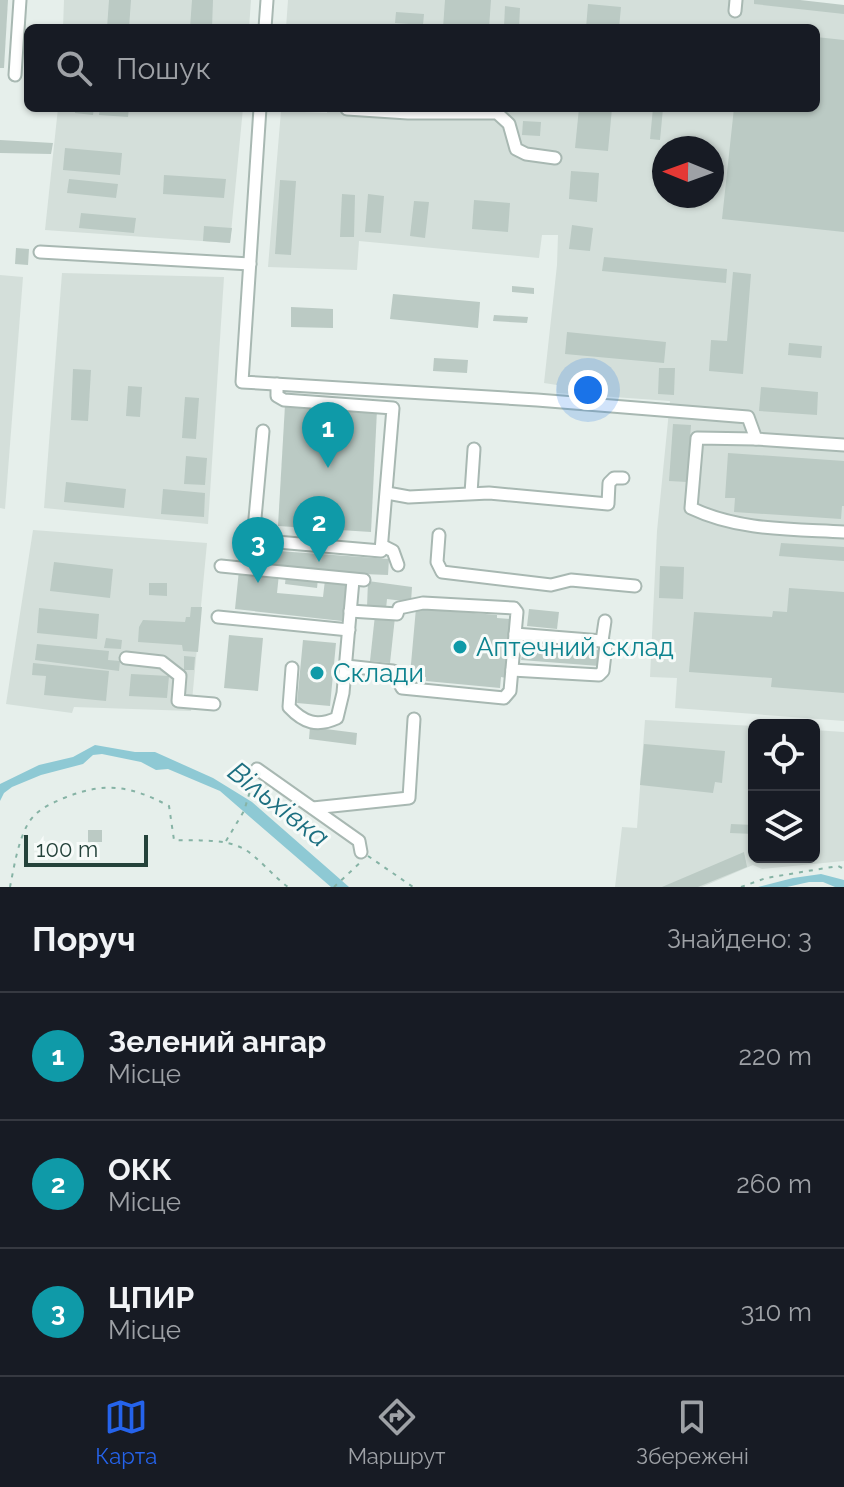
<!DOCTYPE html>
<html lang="uk">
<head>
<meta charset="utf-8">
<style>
	body { margin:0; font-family:Raleway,sans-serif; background:#242831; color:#f1f3f6 }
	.controls { position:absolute; right:24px; bottom:24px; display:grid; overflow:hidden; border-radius:12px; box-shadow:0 2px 6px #0004 }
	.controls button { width:72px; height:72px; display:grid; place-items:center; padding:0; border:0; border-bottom:2px solid #363941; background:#171b24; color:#f1f3f6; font:40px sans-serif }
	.compass { position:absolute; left:652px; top:136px; width:72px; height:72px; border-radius:50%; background:#171b24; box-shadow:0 2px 6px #0004; rotate:271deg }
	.scale { position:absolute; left:24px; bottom:20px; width:124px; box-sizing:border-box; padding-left:8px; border:4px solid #24423a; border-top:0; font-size:22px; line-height:28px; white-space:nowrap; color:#24423a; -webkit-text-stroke:6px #f7fbf9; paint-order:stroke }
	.you { position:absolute; left:588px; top:390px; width:28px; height:28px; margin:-20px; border:6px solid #fff; border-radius:50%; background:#1a73e8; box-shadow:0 0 0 12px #1a73e833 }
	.badge { display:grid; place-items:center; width:52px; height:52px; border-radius:50%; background:#2563eb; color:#fff; font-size:26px; font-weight:700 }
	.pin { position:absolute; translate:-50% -66px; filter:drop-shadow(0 2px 4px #0008) }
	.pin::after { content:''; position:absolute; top:42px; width:28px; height:24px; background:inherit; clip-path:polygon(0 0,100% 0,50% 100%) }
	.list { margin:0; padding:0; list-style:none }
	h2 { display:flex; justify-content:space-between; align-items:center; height:104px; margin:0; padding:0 32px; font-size:34px }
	h2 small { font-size:26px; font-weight:400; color:#9ea1a6 }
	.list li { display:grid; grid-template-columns:52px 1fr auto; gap:24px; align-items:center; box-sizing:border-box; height:128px; padding:0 32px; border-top:2px solid #363941 }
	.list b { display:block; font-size:30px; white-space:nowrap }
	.list p { margin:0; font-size:26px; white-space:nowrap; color:#9ea1a6 }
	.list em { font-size:26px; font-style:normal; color:#9ea1a6 }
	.icon { flex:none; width:44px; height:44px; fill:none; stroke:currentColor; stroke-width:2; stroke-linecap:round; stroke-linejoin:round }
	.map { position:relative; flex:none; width:844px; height:887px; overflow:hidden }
	.search { position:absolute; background:#171b24; box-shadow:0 2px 6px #0004; left:24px; right:24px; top:24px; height:88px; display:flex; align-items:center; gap:20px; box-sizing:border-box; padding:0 28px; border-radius:12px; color:#9ea1a6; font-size:30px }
	.sheet { height:488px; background:#171b24 }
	nav { display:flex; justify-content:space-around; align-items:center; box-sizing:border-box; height:112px; border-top:2px solid #363941; background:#171b24; font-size:22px; color:#9ea1a6 }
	nav a { display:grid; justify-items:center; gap:4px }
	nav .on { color:#2563eb }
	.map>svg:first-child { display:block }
</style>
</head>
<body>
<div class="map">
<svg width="844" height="887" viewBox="0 0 844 887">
	<rect width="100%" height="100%" fill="#e6efeb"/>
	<g fill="#d4dfda" fill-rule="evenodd">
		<polygon points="64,0 251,0 249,28 63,28"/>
		<path d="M288,0H793L844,6V721L675,708L677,678L650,677L657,531L670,401L557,393V385L544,383L557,265L558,235H542L539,258L359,241L357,270L268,267L281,111L327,113V108H816V28H286ZM664,148H712V196H664Z"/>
		<polygon points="58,108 243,108 230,243 45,230"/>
		<polygon points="62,273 224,277 208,524 44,508"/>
		<polygon points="0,275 23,277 5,509 0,508"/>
		<polygon points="33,530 207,543 191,711 74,707 72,713 6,704"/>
		<polygon points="645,720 754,726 754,857 814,857 814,730 844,732 844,861 762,869 753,865 702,887 615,887 622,827 637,828"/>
	</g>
	<g fill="#8ec9d4">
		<polygon points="95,745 135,752 155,752 213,778 252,802 349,887 331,887 220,791 168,769 156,770 141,762 102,754 93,755 83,764 41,775 12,787 4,793 0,801 0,784 39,765 73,757"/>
		<polygon points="821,874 844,880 844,887 835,887 823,882 809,882 787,887 758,887 793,878"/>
	</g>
	<g fill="#bbcac4">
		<polygon points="0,0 8,0 4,68 0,68"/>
		<polygon points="109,0 131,0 129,28 107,28"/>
		<polygon points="192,0 213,0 212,28 190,28"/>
		<polygon points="445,0 491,0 489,28 443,28"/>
		<polygon points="754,0 800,0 844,5 844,14 754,4"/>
		<polygon points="588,4 621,7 619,28 586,28"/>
		<polygon points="505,6 520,8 519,28 504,27"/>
		<polygon points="396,12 424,14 423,25 395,23"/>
		<polygon points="816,37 844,40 844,232 722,219 734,108 816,108"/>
		<polygon points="75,108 94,108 93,115 75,113"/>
		<polygon points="100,108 129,108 128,117 99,115"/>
		<polygon points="579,108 612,108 608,151 575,148"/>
		<polygon points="653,108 663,108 660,140 650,139"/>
		<polygon points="523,121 541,122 540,136 522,135"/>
		<polygon points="0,140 53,143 51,154 0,153"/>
		<polygon points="65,148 122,153 120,175 63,170"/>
		<polygon points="571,171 599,173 597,202 569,199"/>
		<polygon points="164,175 226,179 224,198 163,194"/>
		<polygon points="69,179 118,184 116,198 67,193"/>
		<polygon points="280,180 296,181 291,255 275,254"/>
		<polygon points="342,194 355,195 354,237 340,237"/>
		<polygon points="368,194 384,196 381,233 365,232"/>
		<polygon points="474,200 510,203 508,232 472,229"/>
		<polygon points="414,201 429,202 425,238 410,236"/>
		<polygon points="81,213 136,218 134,233 79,228"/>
		<polygon points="572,225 593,228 590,251 569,249"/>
		<polygon points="204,226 232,228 230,243 203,241"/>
		<polygon points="16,248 29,249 28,265 15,264"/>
		<polygon points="604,257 727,269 726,283 602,271"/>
		<polygon points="733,272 751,274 743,374 709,371 711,340 727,341"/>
		<polygon points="512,286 534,288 534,294 512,292"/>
		<polygon points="393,294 480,302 478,328 390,319"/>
		<polygon points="291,307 333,309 333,328 291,327"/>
		<polygon points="494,315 528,317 527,323 493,321"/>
		<polygon points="567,332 666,342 664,363 565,354"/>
		<polygon points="789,343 822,346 821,358 788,355"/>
		<polygon points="434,358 468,360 467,373 433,371"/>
		<polygon points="659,368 675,368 674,395 658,394"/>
		<polygon points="73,369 91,370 88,421 71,420"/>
		<polygon points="128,386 142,387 140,417 126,416"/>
		<polygon points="761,387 818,392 817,415 759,411"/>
		<polygon points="185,397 199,398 196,439 182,438"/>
		<polygon points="285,405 377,410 371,532 278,526"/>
		<polygon points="673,424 691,425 687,482 669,481"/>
		<polygon points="728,453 844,461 844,506 842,506 841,519 734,512 735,498 725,498"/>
		<polygon points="186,456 207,458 205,485 184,484"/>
		<polygon points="66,482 126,489 124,508 64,502"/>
		<polygon points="163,489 205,493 204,517 161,514"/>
		<polygon points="781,543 844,547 844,561 779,556"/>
		<polygon points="249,549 389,559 388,575 363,574 363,578 336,577 336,571 268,566 279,574 277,593 323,597 325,580 349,582 342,621 235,609 239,570 248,565"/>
		<polygon points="54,562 113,569 110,598 50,591"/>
		<polygon points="660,566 684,567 683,599 659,598"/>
		<polygon points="286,575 318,579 317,588 285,584"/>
		<polygon points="368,581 412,587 411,602 387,599 386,609 367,607"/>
		<polygon points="149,583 167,583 167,596 149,595"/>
		<polygon points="789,588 844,592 844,693 771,687 772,678 689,672 694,612 772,617 773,611 787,612"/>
		<polygon points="191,607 202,607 198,652 183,651 182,645 138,642 139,627 143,620 185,622 186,617 190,617"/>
		<polygon points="39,608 99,614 97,639 37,633"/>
		<polygon points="416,608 497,615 497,618 510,619 506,678 501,677 500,688 426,681 426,677 410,675"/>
		<polygon points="529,609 559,612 557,629 527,626"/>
		<polygon points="375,615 395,617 390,663 370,661"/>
		<polygon points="229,635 263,638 258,691 224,688"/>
		<polygon points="106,638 122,640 121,649 104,648"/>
		<polygon points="303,640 336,643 330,706 297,703"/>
		<polygon points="37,644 109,651 108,660 120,661 119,671 35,660"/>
		<polygon points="523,644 600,650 599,666 521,660 522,655 518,655 519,648 523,648"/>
		<polygon points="184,656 195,657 194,670 184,670"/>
		<polygon points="33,663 109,671 106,701 44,695 46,676 32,675"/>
		<polygon points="131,674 169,676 167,698 129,696"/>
		<polygon points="310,727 357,733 356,745 309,739"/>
		<polygon points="644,744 725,751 722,783 715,782 713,793 640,785"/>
		<polygon points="731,824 754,825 754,834 730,833"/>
		<rect x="88" y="830" width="14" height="12"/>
		<polygon points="744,852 747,867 698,887 662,887"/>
	</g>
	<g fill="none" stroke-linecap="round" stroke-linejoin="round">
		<defs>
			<g id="minor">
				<polyline points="735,11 736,0"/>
				<polyline points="265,28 267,0"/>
				<polyline points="15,75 20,0"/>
				<polyline points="260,108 242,382 537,400 748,417 756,439 844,445"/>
				<polyline points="347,109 408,113 497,113 509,124 516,149 526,154 555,158"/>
				<polyline points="40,252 250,264"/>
				<polyline points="263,431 253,540 381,551 393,408 284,400 277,396 277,384"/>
				<path d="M756,439L697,438L691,508C739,531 792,529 844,532"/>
				<polyline points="387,493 409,497 489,493 608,504 609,483 614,478 623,478"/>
				<polyline points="471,493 474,449"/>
				<polyline points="439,535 437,562 442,572 551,585 571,580 635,586"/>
				<polyline points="383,546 393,551 398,565"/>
				<polyline points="221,566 364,580"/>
				<polyline points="218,617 349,630"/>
				<polyline points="602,641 605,621"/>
				<polyline points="126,658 162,662 180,676 178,701 214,704"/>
				<polyline points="346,666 393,671 402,688 504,698 510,691 517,612 514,608 423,603 399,608 397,614 350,611"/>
				<path d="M292,668L289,707C304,723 317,727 337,718L343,693L353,580"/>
				<polyline points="512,670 599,675 603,671 606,645 602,641 515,634"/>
				<polyline points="257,769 359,841 361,852"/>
				<polyline points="313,808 409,798 414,719"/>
			</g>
		</defs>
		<use href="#minor" stroke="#a8b8b2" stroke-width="15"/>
		<g stroke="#86b3a5" stroke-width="2" stroke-dasharray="4 6" stroke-linecap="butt">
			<polyline points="226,841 244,811 254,778"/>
			<polyline points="368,856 413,887"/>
			<path d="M10,887C14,867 18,840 29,822C38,809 50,804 64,798C106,781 131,786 169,806L174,840C197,841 224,838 244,849C257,856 274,877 288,887"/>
			<polyline points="334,887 363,860"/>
			<polyline points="741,887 766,878 838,866 844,869"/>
		</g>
		<use href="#minor" stroke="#fff" stroke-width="11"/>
	</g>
	<g fill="#0f9aa8" stroke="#f7fbf9" stroke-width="3">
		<circle cx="460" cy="647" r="8"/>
		<circle cx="317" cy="673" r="8"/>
	</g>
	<g text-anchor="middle" stroke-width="6" stroke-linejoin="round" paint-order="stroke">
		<g font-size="26" fill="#0d838f" stroke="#f7fbf9" text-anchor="start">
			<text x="476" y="656">Аптечний склад</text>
			<text x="333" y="682">Склади</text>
		</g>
		<g font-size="28" font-style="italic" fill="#1c6f80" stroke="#f7fbf9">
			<text transform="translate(279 804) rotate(38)" y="10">Вільхівка</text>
		</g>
	</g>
</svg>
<div class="controls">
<button><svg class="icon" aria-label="locate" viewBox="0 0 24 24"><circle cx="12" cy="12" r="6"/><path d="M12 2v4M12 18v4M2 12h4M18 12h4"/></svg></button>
<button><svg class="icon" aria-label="layers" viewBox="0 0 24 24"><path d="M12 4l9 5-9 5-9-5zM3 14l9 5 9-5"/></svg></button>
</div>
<svg class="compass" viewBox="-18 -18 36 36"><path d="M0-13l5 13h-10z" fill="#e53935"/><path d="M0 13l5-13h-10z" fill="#9ea1a6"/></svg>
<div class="scale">100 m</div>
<div class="you"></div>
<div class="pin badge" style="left:328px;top:468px;background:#0f9aa8">1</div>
<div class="pin badge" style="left:319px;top:562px;background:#0f9aa8">2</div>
<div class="pin badge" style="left:258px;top:583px;background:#0f9aa8">3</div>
<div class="search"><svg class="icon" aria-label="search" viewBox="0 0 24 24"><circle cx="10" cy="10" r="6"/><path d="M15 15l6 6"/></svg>Пошук</div>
</div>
<section class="sheet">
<h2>Поруч<small>Знайдено: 3</small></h2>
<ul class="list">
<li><span class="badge" style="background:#0f9aa8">1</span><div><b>Зелений ангар</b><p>Місце</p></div><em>220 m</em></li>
<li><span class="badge" style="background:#0f9aa8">2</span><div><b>ОКК</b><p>Місце</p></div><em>260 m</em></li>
<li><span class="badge" style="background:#0f9aa8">3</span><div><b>ЦПИР</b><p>Місце</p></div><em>310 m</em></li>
</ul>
</section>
<nav>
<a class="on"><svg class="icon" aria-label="map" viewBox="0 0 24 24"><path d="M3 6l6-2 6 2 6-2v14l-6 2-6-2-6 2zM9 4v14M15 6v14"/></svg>Карта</a>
<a><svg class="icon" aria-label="directions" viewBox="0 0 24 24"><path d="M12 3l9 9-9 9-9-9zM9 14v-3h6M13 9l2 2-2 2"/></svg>Маршрут</a>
<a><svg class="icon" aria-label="saved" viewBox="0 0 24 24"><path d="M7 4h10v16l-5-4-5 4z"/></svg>Збережені</a>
</nav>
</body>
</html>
